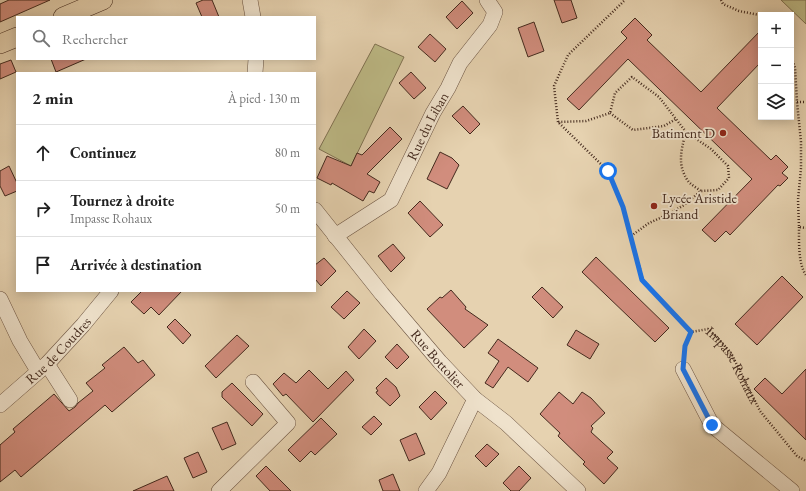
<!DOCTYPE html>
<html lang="fr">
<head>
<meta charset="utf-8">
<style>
	body { margin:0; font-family:"EB Garamond",serif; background:#f6f6f6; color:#222 }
	.controls { position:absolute; right:12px; top:12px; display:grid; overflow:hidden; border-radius:0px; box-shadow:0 2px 10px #0003 }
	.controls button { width:36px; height:36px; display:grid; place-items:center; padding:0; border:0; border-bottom:1px solid #e0e0e0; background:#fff; color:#222; font:20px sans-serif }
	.stop { position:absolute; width:12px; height:12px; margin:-9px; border:3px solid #1a73e8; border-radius:50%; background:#fff }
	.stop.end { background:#1a73e8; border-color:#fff; box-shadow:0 1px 4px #0008 }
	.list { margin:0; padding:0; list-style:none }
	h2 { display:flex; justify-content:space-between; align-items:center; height:52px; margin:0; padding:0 16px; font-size:17px }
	h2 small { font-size:13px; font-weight:400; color:#767676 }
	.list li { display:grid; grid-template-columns:26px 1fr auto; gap:12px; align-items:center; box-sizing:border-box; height:56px; padding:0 16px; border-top:1px solid #e0e0e0 }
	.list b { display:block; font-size:15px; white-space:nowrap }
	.list p { margin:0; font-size:13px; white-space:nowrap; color:#767676 }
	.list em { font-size:13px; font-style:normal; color:#767676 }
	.icon { flex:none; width:22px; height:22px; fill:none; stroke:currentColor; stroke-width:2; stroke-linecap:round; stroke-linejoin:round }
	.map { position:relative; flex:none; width:806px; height:491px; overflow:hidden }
	.search { position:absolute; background:#fff; box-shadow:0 2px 10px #0003; left:16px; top:16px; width:300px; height:44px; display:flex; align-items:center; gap:10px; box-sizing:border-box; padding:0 14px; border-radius:0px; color:#767676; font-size:15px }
	.panel { position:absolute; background:#fff; box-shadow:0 2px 10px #0003; left:16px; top:72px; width:300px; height:220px; border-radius:0px }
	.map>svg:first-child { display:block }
</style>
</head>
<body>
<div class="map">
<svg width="806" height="491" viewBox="0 0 806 491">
	<rect width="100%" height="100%" fill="#e6d2b0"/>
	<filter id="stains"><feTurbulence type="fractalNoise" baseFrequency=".005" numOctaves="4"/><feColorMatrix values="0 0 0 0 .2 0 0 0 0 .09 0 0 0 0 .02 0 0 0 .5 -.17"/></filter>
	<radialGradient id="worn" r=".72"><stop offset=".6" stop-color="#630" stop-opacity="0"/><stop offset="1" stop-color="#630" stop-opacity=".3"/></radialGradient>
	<g fill="#bdba86" stroke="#807252">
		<polygon points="781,0 806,0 806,24"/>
		<polygon points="375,44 404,57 351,166 319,149"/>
	</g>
	<g fill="#d18d7d" stroke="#442a1e">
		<polygon points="9,0 50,0 0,22 0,4"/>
		<polygon points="203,0 212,0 219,17 202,17 196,3"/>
		<polygon points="554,0 571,0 577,18 562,23"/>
		<polygon points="462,1 473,13 457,29 446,17"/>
		<polygon points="635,18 652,35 647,40 701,92 761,30 761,62 717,108 771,160 776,155 788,167 782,173 788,178 780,186 778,185 730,235 726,231 715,242 702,230 752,179 628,59 579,110 567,99 627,38 621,32"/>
		<polygon points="534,22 544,51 528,57 518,28"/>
		<polygon points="430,34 446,49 435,62 418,47"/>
		<polygon points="51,59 86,59 56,72"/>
		<polygon points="11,60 16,72 0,79 0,64"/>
		<polygon points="411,72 426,88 414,99 399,83"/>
		<polygon points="463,106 480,124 470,134 452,116"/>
		<polygon points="390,127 402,139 367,174 380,182 374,193 369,191 363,201 332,183 331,185 317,178 327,156 351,166 357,153 362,155"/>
		<polygon points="440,152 452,158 459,165 447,189 427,179"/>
		<polygon points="9,166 17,183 17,191 5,196 0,186 0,171"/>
		<polygon points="420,201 443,225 430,237 408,213"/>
		<polygon points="393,244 405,258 391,272 378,256"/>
		<polygon points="596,257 669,328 655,342 582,272"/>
		<polygon points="324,258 336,271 321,286 315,279 315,265"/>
		<polygon points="782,276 803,297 757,345 735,324"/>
		<polygon points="542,287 563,307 553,318 532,297"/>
		<polygon points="451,290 466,307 465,309 488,325 464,348 427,309 440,297 442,298"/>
		<polygon points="142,291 182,291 159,315 151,307 144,314 131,302"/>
		<polygon points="347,291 360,303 344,319 331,307"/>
		<polygon points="175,319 191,335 183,344 167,327"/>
		<polygon points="364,329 376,341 359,359 348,347"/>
		<polygon points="576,330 599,344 590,359 567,345"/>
		<polygon points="237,335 249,346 216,378 205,366"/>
		<polygon points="498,339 538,368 528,382 508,367 493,388 485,383 499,361 488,353"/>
		<polygon points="397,344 409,357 397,369 385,357"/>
		<polygon points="124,347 138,363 143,360 155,375 112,412 105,405 21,477 15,470 0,482 0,445 15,432 13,429 54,394 69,411 75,407 78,403 93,391 86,383 105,368 102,365"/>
		<polygon points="806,369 806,440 754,389 765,378 782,394"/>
		<polygon points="309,370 328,389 346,371 354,380 313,422 286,394 283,396 273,384 284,373 296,383"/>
		<polygon points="386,378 396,387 400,396 390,406 377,394 376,392 378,391 376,388"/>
		<polygon points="232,383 263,414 252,426 222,397 222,392"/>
		<polygon points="435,391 447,403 431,420 419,407"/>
		<polygon points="559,392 573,404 582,392 591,398 605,413 591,426 593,428 591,432 613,452 607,458 618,468 604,484 583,464 585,462 558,436 560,433 540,414"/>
		<polygon points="374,416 382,424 371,435 362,427"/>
		<polygon points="321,418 337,434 315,455 311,451 300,462 288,450"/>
		<polygon points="227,422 236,444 222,450 212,428"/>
		<polygon points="416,433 425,454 409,461 400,440"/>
		<polygon points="487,444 499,454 486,467 475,456"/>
		<polygon points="198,452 207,472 193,478 184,458"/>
		<polygon points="266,466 291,491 270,491 256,476"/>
		<polygon points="519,466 531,478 519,491 511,491 503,483"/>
		<polygon points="393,474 400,491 383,491 379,480"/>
		<polygon points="167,476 174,491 133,491"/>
	</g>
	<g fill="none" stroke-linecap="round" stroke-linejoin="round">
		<defs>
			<g id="minor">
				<polyline points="250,0 253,17"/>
				<polyline points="255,73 256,59"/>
				<path id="s2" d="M315,210L382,294L440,362L475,399L506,423L578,491"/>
				<path id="s3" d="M335,236L391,200L433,113L448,88L460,63L490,25L495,12L487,0"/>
				<polyline points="0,299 20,341 38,371"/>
				<polyline points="47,364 70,400"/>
				<polyline points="683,369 712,425 792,491"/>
				<path id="s4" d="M0,405L47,364L83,325L111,291"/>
				<polyline points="219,491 288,423 253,382"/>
				<polyline points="426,491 439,473 475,399"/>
			</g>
			<g id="major">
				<polyline points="63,17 103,0"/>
				<polyline points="0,44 17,37"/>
			</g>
		</defs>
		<use href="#minor" stroke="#6c5442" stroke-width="16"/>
		<use href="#major" stroke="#442a1e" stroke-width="20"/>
		<g stroke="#442a1e" stroke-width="2.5" stroke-dasharray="1 2" stroke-linecap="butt">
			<polyline points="721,0 723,4 739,11 759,15 761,16"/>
			<polyline points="791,55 795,68 797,102 801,142 801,168 798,200 799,227 806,228"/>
			<polyline points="797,102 806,102"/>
			<polyline points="610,113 633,130 664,126 676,119"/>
			<polyline points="558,122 554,86 568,55 625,0"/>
			<path d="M686,132C681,150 677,165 688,181C691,185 697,188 701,191"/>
			<path d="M799,227C799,241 798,264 806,275"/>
			<polyline points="631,236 649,223 669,214 684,205 701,191 718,190 729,178 728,166 711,149 686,132 659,97 632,77 615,93 610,113 586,121 558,122 608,171 623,207 643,280 691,332"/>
			<path id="s1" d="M684,356L685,346L691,332L708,329L716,336L731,353L760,411L797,456L806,461"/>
		</g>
		<use href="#minor" stroke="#efe2cc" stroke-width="15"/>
		<use href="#major" stroke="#e6d2b0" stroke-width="19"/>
	</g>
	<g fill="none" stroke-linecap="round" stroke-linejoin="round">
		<polyline stroke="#1a73e8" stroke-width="5" points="608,171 623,207 642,280 691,332 685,346 683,369 712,425"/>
	</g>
	<g fill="#8f2418" stroke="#efe2cc" stroke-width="1.5">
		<circle cx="723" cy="133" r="4"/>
		<circle cx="654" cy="206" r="4"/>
	</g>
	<g text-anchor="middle" stroke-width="3.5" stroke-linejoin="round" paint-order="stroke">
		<g font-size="14" fill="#442a1e" stroke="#efe2cc">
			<text dy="5" stroke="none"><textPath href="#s3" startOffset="149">Rue du Liban</textPath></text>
			<text dy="5" stroke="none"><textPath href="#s4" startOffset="80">Rue de Coudres</textPath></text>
			<text dy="5" stroke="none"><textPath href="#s2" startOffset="193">Rue Bottolier</textPath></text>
			<text dy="5" stroke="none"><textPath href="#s1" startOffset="87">Impasse Rohaux</textPath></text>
		</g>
		<g font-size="14" fill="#442a1e" stroke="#efe2cc" text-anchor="end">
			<text x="715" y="138">Batiment D</text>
			<text x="662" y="203" text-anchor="start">Lycée Aristide<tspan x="662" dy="16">Briand</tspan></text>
		</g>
	</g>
	<rect width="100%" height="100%" filter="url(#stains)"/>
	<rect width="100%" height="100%" fill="url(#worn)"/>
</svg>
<div class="controls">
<button>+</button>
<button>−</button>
<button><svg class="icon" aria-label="layers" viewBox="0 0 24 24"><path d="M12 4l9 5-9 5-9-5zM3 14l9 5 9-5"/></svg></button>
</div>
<div class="stop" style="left:608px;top:171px"></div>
<div class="stop end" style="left:712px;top:425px"></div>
<div class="search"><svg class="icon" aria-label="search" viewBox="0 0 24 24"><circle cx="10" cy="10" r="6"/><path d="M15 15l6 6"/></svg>Rechercher</div>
<section class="panel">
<h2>2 min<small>À pied · 130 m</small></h2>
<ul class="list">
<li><svg class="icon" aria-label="ahead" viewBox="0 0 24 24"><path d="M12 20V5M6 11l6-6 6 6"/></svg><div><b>Continuez</b></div><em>80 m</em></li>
<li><svg class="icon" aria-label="right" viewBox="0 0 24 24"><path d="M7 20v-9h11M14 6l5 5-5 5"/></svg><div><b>Tournez à droite</b><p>Impasse Rohaux</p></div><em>50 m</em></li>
<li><svg class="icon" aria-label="arrive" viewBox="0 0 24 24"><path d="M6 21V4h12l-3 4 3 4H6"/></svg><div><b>Arrivée à destination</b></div></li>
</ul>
</section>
</div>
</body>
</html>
